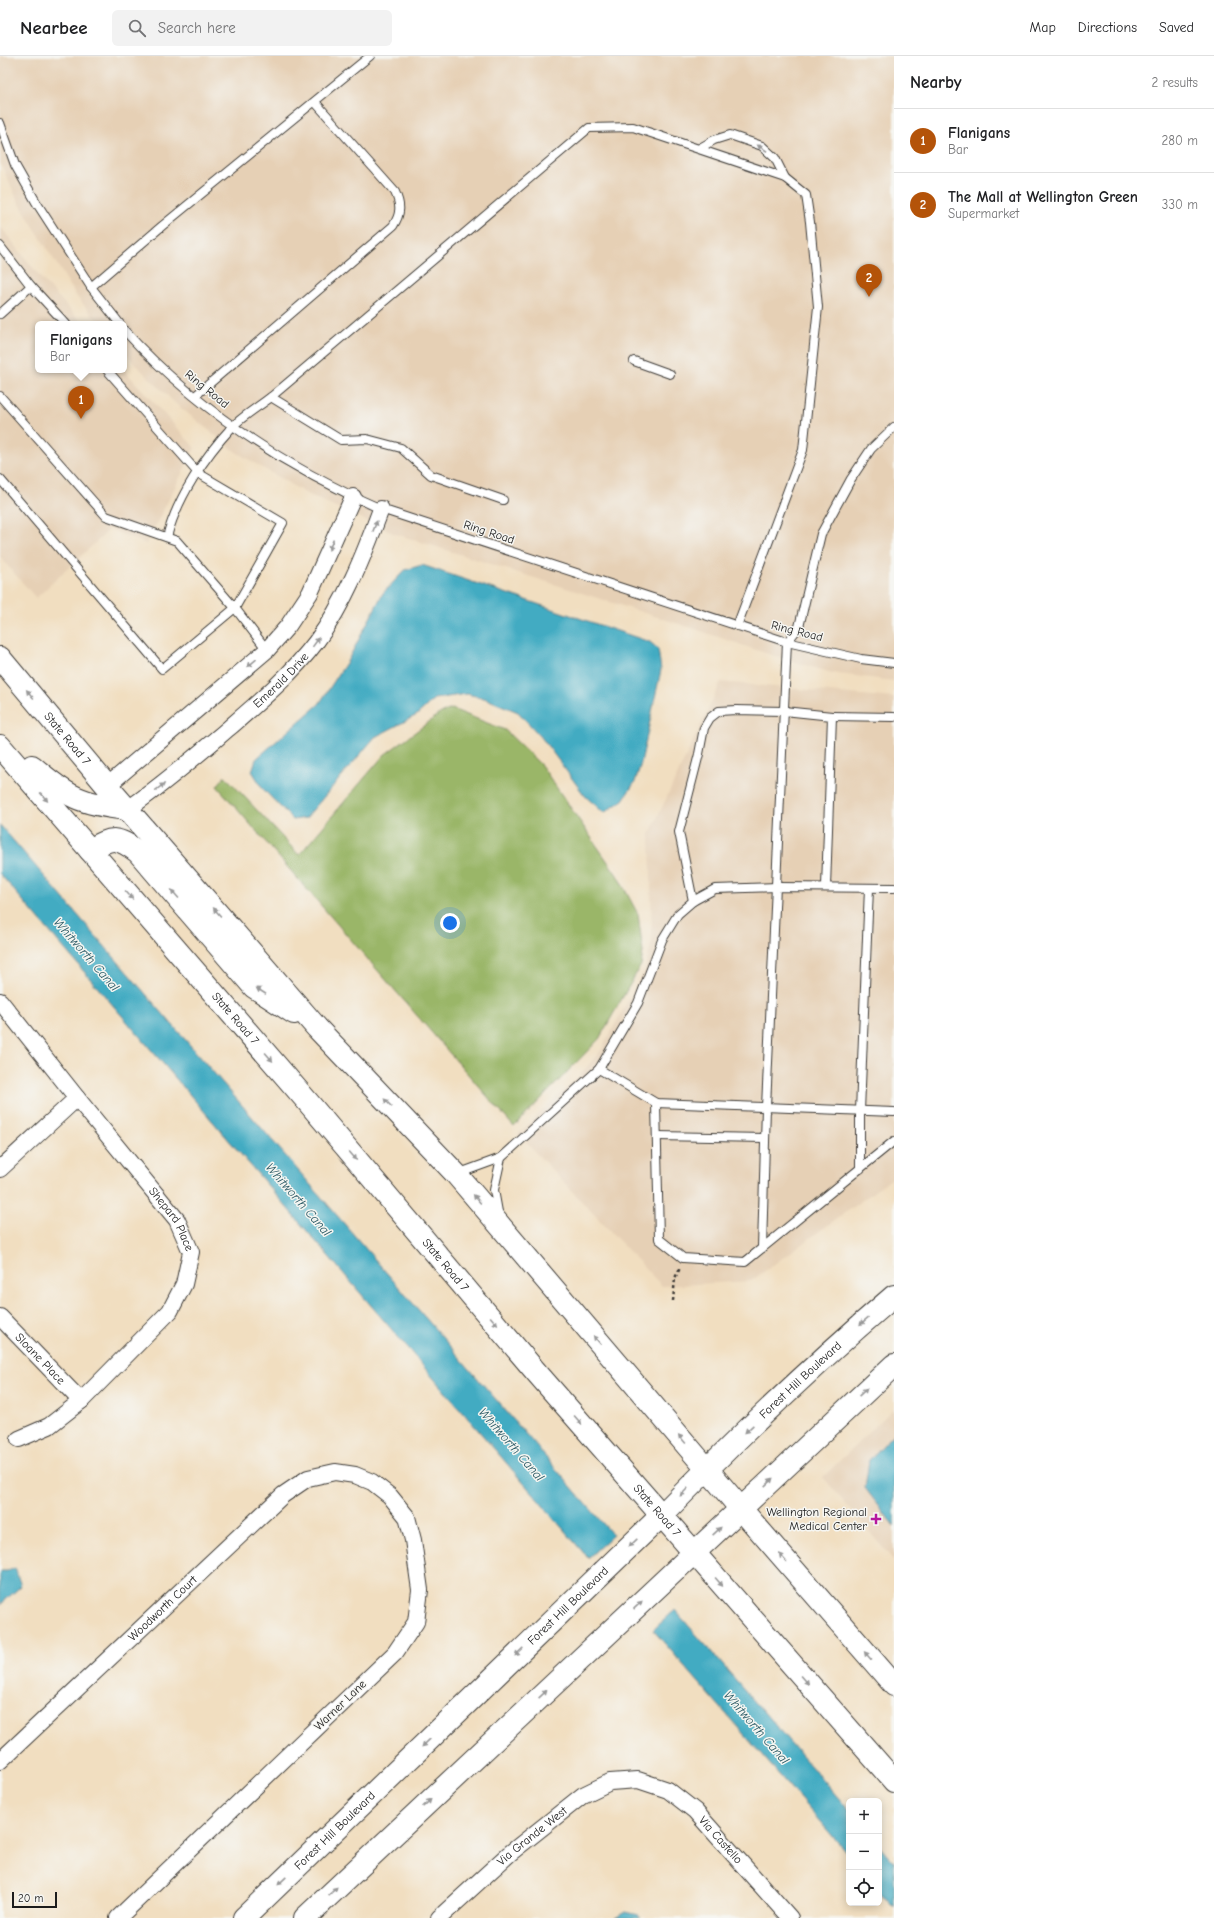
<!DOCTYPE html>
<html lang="en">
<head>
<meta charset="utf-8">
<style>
	body { margin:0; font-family:"Comic Neue",sans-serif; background:#f2f2f2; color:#202124 }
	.controls { position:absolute; right:12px; bottom:12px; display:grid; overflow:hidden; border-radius:6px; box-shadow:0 2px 10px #0003 }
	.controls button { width:36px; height:36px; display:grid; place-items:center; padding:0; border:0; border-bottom:1px solid #e0e0e0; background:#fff; color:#202124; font:20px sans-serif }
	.scale { position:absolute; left:12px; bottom:10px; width:45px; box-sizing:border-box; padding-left:4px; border:2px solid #1c1c1c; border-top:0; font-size:11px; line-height:14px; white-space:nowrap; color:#1c1c1c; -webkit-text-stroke:3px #f6f6f2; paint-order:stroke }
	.you { position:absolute; left:450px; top:867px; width:14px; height:14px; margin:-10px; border:3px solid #fff; border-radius:50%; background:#1a73e8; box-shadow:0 0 0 6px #1a73e833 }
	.badge { display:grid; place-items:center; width:26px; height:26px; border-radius:50%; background:#b45309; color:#fff; font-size:13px; font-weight:700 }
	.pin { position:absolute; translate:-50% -33px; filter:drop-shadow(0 1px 2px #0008) }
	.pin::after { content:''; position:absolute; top:21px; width:14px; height:12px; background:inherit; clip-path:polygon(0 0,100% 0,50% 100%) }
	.popup { position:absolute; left:35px; top:265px; width:92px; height:52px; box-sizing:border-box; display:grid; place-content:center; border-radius:6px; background:#fff; filter:drop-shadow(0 1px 3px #0005); font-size:13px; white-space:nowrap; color:#757577 }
	.popup b { font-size:15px; color:#202124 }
	.popup::after { content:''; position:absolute; left:50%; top:100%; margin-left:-8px; border:8px solid transparent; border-top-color:#fff }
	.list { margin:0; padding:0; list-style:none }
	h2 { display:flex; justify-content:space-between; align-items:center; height:52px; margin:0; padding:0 16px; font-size:17px }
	h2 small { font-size:13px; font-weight:400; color:#757577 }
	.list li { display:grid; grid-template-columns:26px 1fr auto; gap:12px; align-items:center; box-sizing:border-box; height:64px; padding:0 16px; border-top:1px solid #e0e0e0 }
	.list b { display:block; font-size:15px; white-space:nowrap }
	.list p { margin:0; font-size:13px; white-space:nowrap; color:#757577 }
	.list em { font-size:13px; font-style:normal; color:#757577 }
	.icon { flex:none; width:22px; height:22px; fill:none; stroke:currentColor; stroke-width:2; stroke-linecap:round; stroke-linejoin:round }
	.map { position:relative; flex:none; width:894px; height:1862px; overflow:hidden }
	header { display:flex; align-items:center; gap:24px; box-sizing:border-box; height:56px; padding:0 20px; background:#fff; border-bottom:1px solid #e0e0e0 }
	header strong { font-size:19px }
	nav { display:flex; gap:22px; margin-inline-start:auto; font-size:14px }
	.search { width:280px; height:36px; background:#f2f2f2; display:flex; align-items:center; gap:10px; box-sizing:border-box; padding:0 14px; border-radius:6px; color:#757577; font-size:15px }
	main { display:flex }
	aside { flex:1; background:#fff }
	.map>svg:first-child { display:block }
</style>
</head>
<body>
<header>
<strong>Nearbee</strong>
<div class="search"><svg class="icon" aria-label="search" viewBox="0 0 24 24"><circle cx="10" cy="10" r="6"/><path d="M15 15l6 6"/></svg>Search here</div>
<nav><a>Map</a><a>Directions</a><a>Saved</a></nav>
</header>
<main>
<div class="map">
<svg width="894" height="1862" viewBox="0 0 894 1862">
	<rect width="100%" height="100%" fill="#f6f6f2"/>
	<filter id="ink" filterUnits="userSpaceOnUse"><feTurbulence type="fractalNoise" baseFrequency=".025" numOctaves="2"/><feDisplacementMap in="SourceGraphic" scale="8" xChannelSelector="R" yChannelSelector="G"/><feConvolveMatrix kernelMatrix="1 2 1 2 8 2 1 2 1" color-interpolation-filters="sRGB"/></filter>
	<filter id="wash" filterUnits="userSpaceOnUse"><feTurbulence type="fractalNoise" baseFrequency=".012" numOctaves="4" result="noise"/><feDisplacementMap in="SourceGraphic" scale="16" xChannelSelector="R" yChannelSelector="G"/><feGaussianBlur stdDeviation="0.9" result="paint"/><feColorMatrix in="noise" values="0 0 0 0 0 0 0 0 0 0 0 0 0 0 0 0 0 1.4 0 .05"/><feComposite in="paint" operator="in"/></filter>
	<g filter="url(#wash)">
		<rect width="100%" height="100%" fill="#f1dec0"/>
		<g fill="#e6d0b5">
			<polygon points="0,0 894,0 894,625 832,617 768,598 695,573 393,477 305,437 236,396 176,348 136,309 124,295 124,268 100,268 77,241 18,145 0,106"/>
			<polygon points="0,170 41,222 83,268 38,268 38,314 124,314 195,392 146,488 110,473 36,542 0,501"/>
			<polygon points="721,626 894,642 894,1121 751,1225 662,1230 518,1078 581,1018 601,994 645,914 652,884 650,777"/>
			<polygon points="894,1352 894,1505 823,1421"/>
		</g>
		<polygon fill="#9ab668" stroke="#5b6942" points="452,653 505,674 541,709 617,819 638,858 643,896 641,909 599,983 514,1071 217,730 225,720 299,799 384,699 441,657"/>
		<g fill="#42abc2" stroke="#2f646f">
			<polygon points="422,509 650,586 658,593 661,614 641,707 635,726 623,744 604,757 585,740 541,681 518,656 484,642 467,638 434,643 417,659 375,681 306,762 293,764 263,733 252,715 256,703 319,648 348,604 383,537 405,514"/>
			<polygon points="0,769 613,1479 588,1502 0,818"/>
			<polygon points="894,1378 894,1470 865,1432 869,1404"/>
			<polygon points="15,1512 21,1530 0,1549 0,1515 7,1515"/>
			<polygon points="675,1554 849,1754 849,1799 653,1574"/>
			<polygon points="879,1789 894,1806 894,1851 879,1834"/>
			<polygon points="625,1856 638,1859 641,1862 615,1862"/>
		</g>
	</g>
	<g filter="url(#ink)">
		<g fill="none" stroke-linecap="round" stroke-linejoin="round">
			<defs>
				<g id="lane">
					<polyline points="0,67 15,109 36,146 91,231 120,268"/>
					<polyline points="700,92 714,84 730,79 762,90 775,102 785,122"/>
					<polyline points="0,190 31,230 66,268"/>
					<polyline points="91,231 162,170 370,0"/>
					<polyline points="0,258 31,230"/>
					<path d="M124,274C195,352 285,411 381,453L787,586L861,603L894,607"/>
					<polyline points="634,305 670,318"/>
					<polyline points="0,340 106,460 177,485 235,552 267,594"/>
					<path d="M195,340L393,170C401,158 401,149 395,136L315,46"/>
					<polyline points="271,341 341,384 367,383 401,392 431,419 503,444"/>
					<polyline points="0,423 162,613 235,552 283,467 198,417 107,314"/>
					<path d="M167,481C177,442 205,400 232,371C243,360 258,351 271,341L589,72L633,71L785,122L806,139L810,166L818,251L803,394L737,570"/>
					<polyline points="832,660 894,661"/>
					<polyline points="693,845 679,776 699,698 704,672 710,662 719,655 736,654 784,655 832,660 826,831"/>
					<polyline points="599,1013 656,1047 894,1056"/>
					<polyline points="656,1047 659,1183 683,1202 745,1206 894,1085"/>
					<polyline points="657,1080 765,1082"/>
					<polyline points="860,1113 860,1055 869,832"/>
					<polyline points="457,1118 501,1102 599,1013 638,947 662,884 678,858 693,845 715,833 777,831 894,832"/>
					<polyline points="498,1156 494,1134 501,1102"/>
					<polyline points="762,1192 766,1051 787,586 799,571 821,478 851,423 871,393 894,371"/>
				</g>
				<g id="street">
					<polyline points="107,730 267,594 288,570 310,537 353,441"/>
					<path id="s1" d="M128,753C164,728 196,700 229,672C260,645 291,619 316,586C345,547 364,499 381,453"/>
					<path id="s2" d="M0,945L77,1042L177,1164L191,1196L184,1228L170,1255L81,1345L49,1370L19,1383"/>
					<polyline points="0,1113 77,1042"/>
					<path id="s3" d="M0,1261L81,1345"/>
					<path id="s4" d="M0,1705L283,1439L308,1422L335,1416L355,1419L372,1426L390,1440L407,1461L413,1484L420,1534L416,1566L395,1597L118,1862"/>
					<path id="s5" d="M439,1862L509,1798L583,1739L610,1726L638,1724L668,1734L695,1755L790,1862"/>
				</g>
				<g id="secondary">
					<path id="s6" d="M244,1862L661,1460C736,1383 813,1309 894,1240"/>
					<polyline points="305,1862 894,1309"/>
				</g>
				<g id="primary">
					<path id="s7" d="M0,602L107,730L317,972L456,1118L741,1453L894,1629"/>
					<path id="s8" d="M0,690L307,1045L537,1317L894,1725"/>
					<path d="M32,710C68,741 80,748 128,753"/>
					<path d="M90,794C113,780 117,781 138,796L254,931L294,957"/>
				</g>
			</defs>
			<use href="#lane" stroke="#3c3935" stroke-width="10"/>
			<use href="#street" stroke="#3c3935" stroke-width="18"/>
			<use href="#secondary" stroke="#3c3935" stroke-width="24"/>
			<use href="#primary" stroke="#3c3935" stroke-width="24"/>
			<polyline stroke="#3c3935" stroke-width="2.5" stroke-dasharray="3 3" stroke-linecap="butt" points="673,1245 675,1222 680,1212"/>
			<use href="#lane" stroke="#fff" stroke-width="8"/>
			<use href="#street" stroke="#fff" stroke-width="16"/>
			<use href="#secondary" stroke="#fff" stroke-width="22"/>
			<use href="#primary" stroke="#fff" stroke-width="22"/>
		</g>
		<defs><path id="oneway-solid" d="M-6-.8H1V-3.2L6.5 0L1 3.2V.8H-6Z"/></defs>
		<g fill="#999">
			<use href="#oneway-solid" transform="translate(762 92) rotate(-147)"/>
			<use href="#oneway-solid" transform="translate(375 470) rotate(-69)"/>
			<use href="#oneway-solid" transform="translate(331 489) rotate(114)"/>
			<use href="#oneway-solid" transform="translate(316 586) rotate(-54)"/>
			<use href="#oneway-solid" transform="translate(252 607) rotate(139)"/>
			<use href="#oneway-solid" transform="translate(30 638) rotate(-130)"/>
			<use href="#oneway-solid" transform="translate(160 731) rotate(-36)"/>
			<use href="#oneway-solid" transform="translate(44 741) rotate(49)"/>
			<use href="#oneway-solid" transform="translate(175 838) rotate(-131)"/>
			<use href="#oneway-solid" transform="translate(129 839) rotate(49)"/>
			<use href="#oneway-solid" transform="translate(217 856) rotate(-131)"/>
			<use href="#oneway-solid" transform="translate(261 935) rotate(-147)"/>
			<use href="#oneway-solid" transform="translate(269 1001) rotate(49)"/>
			<use href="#oneway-solid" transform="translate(388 1047) rotate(-134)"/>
			<use href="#oneway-solid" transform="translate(353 1100) rotate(50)"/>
			<use href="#oneway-solid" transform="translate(477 1143) rotate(-130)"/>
			<use href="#oneway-solid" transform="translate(494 1265) rotate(50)"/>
			<use href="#oneway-solid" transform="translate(864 1265) rotate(139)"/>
			<use href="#oneway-solid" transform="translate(597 1284) rotate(-130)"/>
			<use href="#oneway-solid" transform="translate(863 1336) rotate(-43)"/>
			<use href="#oneway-solid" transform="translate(578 1364) rotate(49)"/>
			<use href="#oneway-solid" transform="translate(749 1373) rotate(137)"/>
			<use href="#oneway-solid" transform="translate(682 1383) rotate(-130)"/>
			<use href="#oneway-solid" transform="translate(769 1426) rotate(-44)"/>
			<use href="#oneway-solid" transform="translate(684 1436) rotate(134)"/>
			<use href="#oneway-solid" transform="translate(717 1475) rotate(-43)"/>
			<use href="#oneway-solid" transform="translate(633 1487) rotate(136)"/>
			<use href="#oneway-solid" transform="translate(783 1502) rotate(-131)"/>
			<use href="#oneway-solid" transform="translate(719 1526) rotate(49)"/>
			<use href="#oneway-solid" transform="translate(638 1549) rotate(-43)"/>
			<use href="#oneway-solid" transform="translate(519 1596) rotate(136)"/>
			<use href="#oneway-solid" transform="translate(868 1600) rotate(-131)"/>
			<use href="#oneway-solid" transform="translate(805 1624) rotate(49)"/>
			<use href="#oneway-solid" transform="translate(543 1638) rotate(-43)"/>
			<use href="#oneway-solid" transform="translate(426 1687) rotate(136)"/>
			<use href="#oneway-solid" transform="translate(427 1747) rotate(-43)"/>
			<use href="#oneway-solid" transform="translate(282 1825) rotate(136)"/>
			<use href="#oneway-solid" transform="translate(333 1835) rotate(-43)"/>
		</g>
	</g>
	<path fill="#b5179e" stroke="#f6f6f2" stroke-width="1.5" d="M874 1457h4v4h4v4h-4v4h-4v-4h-4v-4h4z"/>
	<g text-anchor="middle" stroke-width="3" stroke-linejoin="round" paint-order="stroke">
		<g font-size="12" fill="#1c1c1c" stroke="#f6f6f2">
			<text transform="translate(207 333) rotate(39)" y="4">Ring Road</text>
			<text transform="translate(489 476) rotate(18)" y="4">Ring Road</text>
			<text transform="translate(797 575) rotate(14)" y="4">Ring Road</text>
			<text dy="4" stroke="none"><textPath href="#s1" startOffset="200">Emerald Drive</textPath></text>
			<text dy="4" stroke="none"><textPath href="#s7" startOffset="105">State Road 7</textPath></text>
			<text dy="4" stroke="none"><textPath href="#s8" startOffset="360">State Road 7</textPath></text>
			<text dy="4" stroke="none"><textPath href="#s2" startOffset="278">Shepard Place</textPath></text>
			<text dy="4" stroke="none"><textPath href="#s8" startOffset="684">State Road 7</textPath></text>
			<text dy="4" stroke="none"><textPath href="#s3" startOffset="58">Sloane Place</textPath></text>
			<text dy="4" stroke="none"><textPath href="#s6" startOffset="774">Forest Hill Boulevard</textPath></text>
			<text dy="4" stroke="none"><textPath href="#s8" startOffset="1008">State Road 7</textPath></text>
			<text dy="4" stroke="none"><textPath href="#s6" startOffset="450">Forest Hill Boulevard</textPath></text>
			<text dy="4" stroke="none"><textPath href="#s4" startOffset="223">Woodworth Court</textPath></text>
			<text transform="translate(340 1649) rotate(-44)" y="4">Warner Lane</text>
			<text dy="4" stroke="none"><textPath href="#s6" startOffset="126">Forest Hill Boulevard</textPath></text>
			<text dy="4" stroke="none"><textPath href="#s5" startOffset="124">Via Grande West</textPath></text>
			<text dy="4" stroke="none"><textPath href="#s5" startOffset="352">Via Castello</textPath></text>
		</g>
		<g font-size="12" fill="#1c1c1c" stroke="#f6f6f2" text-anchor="end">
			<text x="867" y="1460">Wellington Regional<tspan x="867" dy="14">Medical Center</tspan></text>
		</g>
		<g font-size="13" font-style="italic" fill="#2d5c67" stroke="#f6f6f2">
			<text transform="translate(87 898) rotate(49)" y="5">Whitworth Canal</text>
			<text transform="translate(299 1143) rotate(49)" y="5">Whitworth Canal</text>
			<text transform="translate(512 1388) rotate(49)" y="5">Whitworth Canal</text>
			<text transform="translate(757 1671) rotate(49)" y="5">Whitworth Canal</text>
		</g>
	</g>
</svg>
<div class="controls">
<button>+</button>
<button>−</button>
<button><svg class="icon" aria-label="locate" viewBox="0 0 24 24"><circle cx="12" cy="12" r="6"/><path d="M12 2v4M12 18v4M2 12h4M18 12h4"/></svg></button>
</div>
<div class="scale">20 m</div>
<div class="you"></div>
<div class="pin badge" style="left:81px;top:363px">1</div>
<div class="popup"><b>Flanigans</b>Bar</div>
<div class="pin badge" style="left:869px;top:241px">2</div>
</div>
<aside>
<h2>Nearby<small>2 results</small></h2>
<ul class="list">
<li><span class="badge">1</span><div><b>Flanigans</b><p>Bar</p></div><em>280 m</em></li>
<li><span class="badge">2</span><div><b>The Mall at Wellington Green</b><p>Supermarket</p></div><em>330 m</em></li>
</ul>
</aside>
</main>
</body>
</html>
